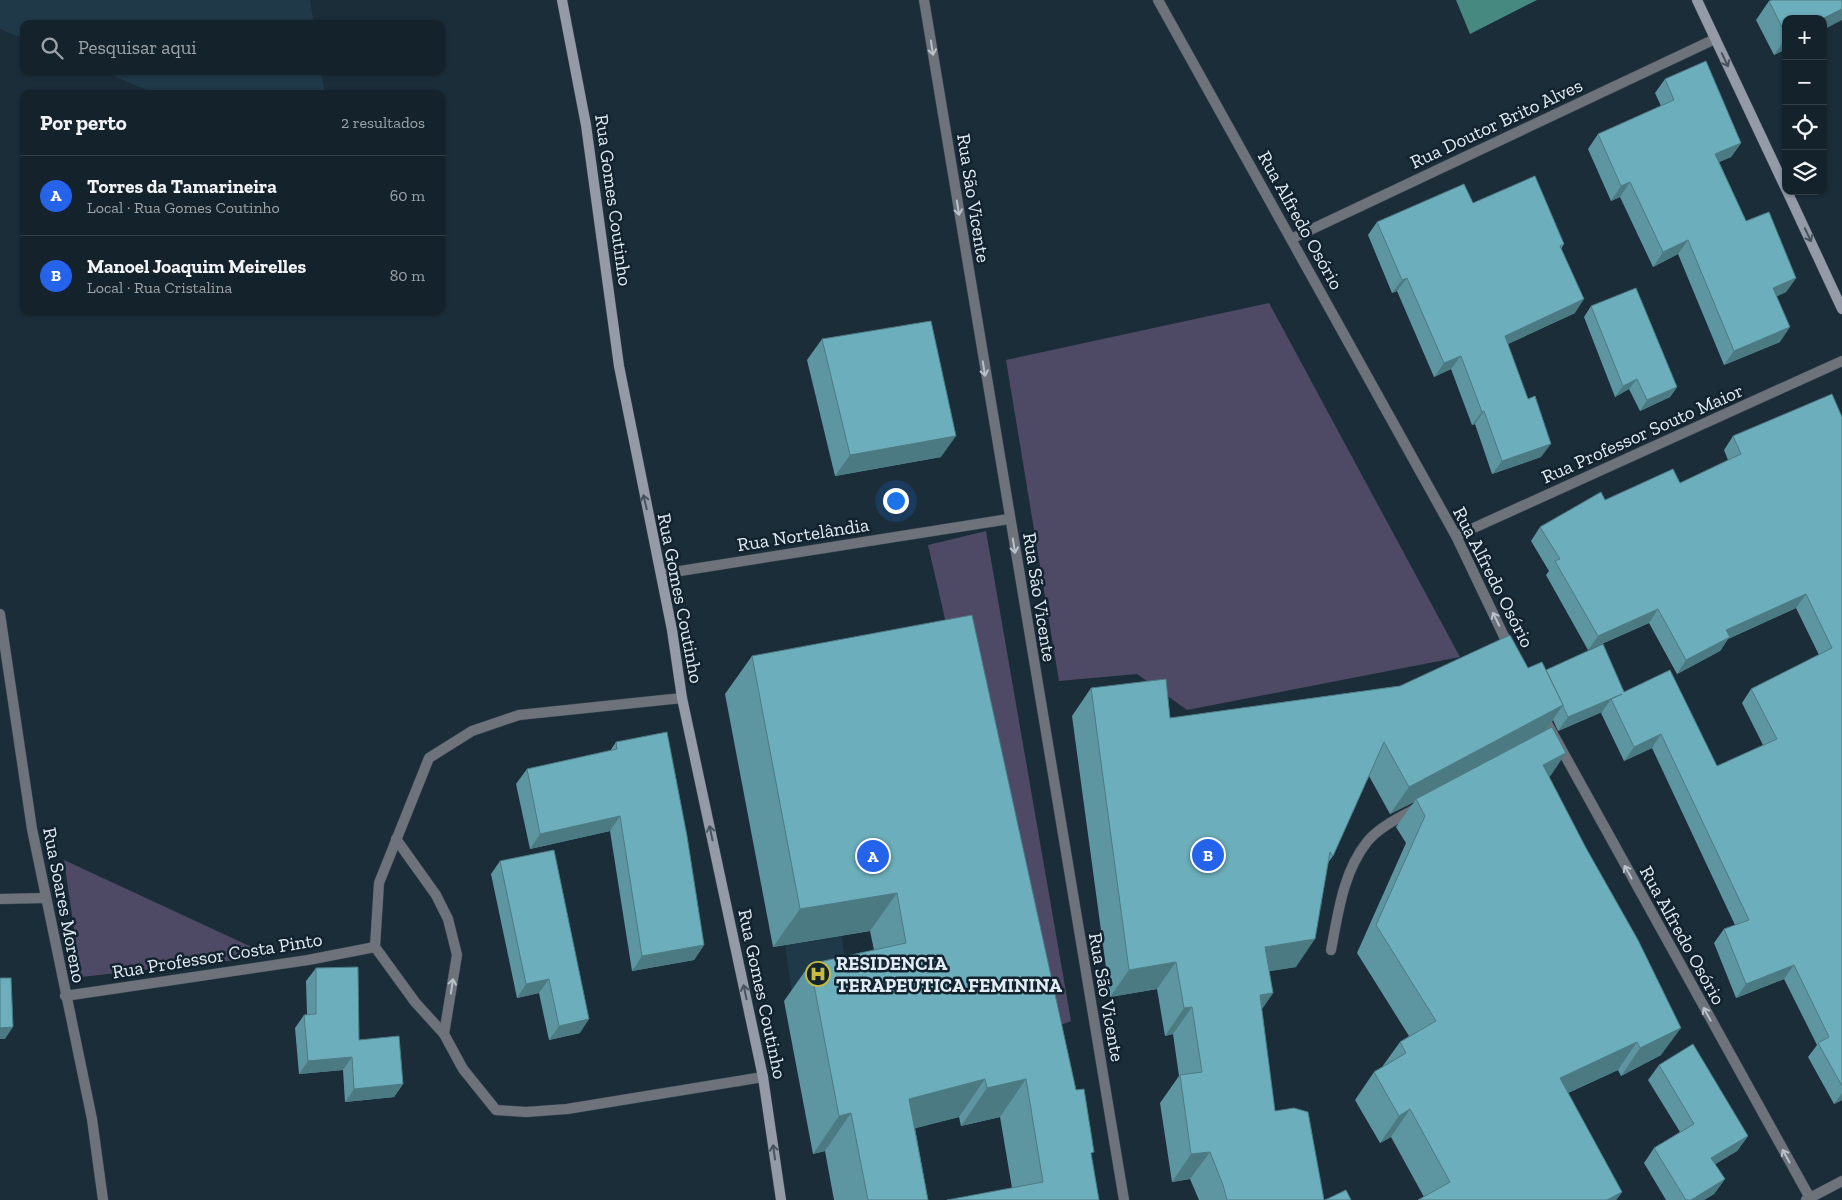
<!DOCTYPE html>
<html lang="pt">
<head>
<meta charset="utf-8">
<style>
	body { margin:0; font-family:"Zilla Slab",serif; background:#212f37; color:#f1f3f6 }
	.controls { position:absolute; right:15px; top:15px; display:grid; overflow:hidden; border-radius:10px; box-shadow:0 1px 4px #0004 }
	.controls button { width:45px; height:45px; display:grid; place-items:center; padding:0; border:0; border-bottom:1px solid #333f47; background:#14222b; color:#f1f3f6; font:25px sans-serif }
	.you { position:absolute; left:895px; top:500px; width:18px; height:18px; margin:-12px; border:4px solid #fff; border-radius:50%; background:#1a73e8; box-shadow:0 0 0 8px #1a73e833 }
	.badge { display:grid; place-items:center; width:32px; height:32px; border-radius:50%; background:#2563eb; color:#fff; font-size:16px; font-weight:700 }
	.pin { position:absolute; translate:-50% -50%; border:2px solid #fff; box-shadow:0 1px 5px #0006 }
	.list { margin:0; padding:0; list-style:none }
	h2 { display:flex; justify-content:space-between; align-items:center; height:65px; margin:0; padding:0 20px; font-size:21px }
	h2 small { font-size:16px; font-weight:400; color:#9da4a9 }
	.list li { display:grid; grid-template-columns:32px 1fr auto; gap:15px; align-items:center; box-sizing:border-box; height:80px; padding:0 20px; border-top:1px solid #333f47 }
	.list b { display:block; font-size:19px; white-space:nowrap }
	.list p { margin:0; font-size:16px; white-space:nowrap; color:#9da4a9 }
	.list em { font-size:16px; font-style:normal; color:#9da4a9 }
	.icon { flex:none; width:28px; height:28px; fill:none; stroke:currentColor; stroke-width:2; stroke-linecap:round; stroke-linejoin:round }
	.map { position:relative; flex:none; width:1842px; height:1200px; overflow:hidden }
	.search { position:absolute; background:#14222b; box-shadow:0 1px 4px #0004; left:20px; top:20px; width:425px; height:55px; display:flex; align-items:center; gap:12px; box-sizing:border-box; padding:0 18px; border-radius:10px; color:#9da4a9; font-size:19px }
	.panel { position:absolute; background:#14222b; box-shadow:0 1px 4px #0004; left:20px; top:90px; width:425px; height:225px; border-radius:10px }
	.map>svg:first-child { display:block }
</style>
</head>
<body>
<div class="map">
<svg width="1842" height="1200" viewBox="0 0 1842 1200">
	<rect width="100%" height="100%" fill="#1b2d39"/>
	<g fill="#203948">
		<polygon points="0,0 310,0 314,24 24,24 24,39 0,29"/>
		<polygon points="102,71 321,71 325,94 156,94"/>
		<polygon points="837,906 856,1031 799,1041 781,917"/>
	</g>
	<g fill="#4e4964">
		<polygon points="1269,303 1460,657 1187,710 1137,674 1059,681 1006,360"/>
		<polygon points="986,531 1071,1021 1040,1033 928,545"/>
		<polygon points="64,860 271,956 81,977"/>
	</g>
	<polygon fill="#468981" points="1456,0 1537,0 1470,34"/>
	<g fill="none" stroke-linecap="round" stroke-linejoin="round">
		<defs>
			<g id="street">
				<polyline points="924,0 1124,1200"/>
				<polyline points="1158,0 1456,536 1510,649"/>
				<polyline points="1291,239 1715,39"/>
				<polyline points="1456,536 1842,361"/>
				<polyline points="661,574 1009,519"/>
				<polyline points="0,614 32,829 92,1119 103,1200"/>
				<polyline points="682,698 519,715 472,731 429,758 379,883 375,947 415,1002 444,1034 463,1069 496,1110 526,1112 567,1109 763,1077"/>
				<polyline points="1543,716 1810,1198"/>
				<polyline points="396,839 436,895 448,919 457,955 444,1034"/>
				<polyline points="0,899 45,898"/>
				<path d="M1331,950C1338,914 1343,872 1367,842C1379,827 1399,818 1415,809"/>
				<polyline points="65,996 308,960 375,947"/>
				<polyline points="1806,1200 1842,1181"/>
			</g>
			<g id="secondary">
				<polyline points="562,0 586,125 619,366 672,630 682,698 763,1077 781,1200"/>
				<polyline points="1697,0 1786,189"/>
				<polyline points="1787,191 1842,309"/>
			</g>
		</defs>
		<use href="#street" stroke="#374853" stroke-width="11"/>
		<use href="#secondary" stroke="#374853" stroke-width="11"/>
		<use href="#street" stroke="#6e727b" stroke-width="10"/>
		<use href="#secondary" stroke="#949aa8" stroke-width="10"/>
	</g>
	<g fill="#5d96a1">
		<polygon points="1769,1 1786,19 1786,49 1774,55 1756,20"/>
		<polygon points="1665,79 1741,143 1731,157 1719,162 1746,221 1796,278 1786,292 1777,296 1780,342 1724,365 1678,254 1653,267 1620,197 1611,201 1588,149 1598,134 1661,106 1655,93"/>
		<polygon points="1473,203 1564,244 1561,249 1575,313 1508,344 1541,457 1492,474 1475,424 1472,425 1451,369 1434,377 1397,291 1392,293 1368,235 1377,222"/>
		<polygon points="1591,306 1677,387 1670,397 1640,411 1629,389 1615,397 1584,317"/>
		<polygon points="822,339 941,457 835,476 807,360"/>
		<polygon points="1842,417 1842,1100 1834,1104 1808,1057 1817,1045 1784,979 1736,998 1714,943 1724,929 1735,925 1652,748 1624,761 1601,713 1602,712 1558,731 1553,720 1546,730 1549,777 1661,1055 1621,1076 1618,1070 1568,1093 1622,1192 1616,1200 1418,1200 1424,1197 1391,1137 1380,1143 1355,1100 1374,1072 1382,1067 1400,1042 1409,1036 1357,953 1406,843 1396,827 1414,802 1390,814 1369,776 1333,856 1328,863 1296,967 1269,971 1273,993 1261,1010 1275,1111 1324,1200 1199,1200 1190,1179 1172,1182 1160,1103 1179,1076 1173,1034 1165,1036 1157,989 1110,997 1072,716 1091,688 1170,718 1528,668 1546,670 1624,692 1717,766 1763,745 1742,703 1751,689 1819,655 1796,608 1728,639 1720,651 1677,674 1649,623 1588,650 1546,575 1549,571 1531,541 1540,527 1605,500 1680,483 1728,460 1724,450 1733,436"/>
		<polygon points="752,656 1076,1090 1091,1156 1099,1200 1012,1188 1000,1117 961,1126 959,1117 915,1128 928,1200 834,1200 825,1151 813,1154 784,1001 810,964 874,950 870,931 773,947 725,694"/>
		<polygon points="616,742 704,945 694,960 632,971 610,831 530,849 516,784 527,769 610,751"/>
		<polygon points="500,861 580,1033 549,1040 539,993 517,998 491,874"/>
		<polygon points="316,968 359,1040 403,1084 394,1097 345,1102 343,1070 299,1074 295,1028 304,1015 307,1015 306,981"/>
		<polygon points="1659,1065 1748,1136 1737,1151 1715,1164 1725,1179 1714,1194 1704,1200 1666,1200 1644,1163 1654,1148 1680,1132 1648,1080"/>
	</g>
	<g fill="#4c7a83">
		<polygon points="1842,9 1842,20 1823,30 1823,19 1822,19"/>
		<polygon points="1786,38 1786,49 1774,55"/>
		<polygon points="1741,143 1731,157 1705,168 1715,154"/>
		<polygon points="1630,182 1620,197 1611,201 1621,186"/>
		<polygon points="1688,240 1678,254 1653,267 1663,252"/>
		<polygon points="1407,278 1397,291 1392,293 1402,280"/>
		<polygon points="1796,278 1786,292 1764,302 1773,288"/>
		<polygon points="1584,299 1575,313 1495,350 1505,336"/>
		<polygon points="1790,327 1780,342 1724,365 1734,351"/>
		<polygon points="1461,356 1451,369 1434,377 1444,363"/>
		<polygon points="1637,379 1629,389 1615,397 1623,386"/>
		<polygon points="1677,387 1670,397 1640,411 1647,400"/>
		<polygon points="1484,411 1475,424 1472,425 1482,412"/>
		<polygon points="956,436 941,457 835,476 850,455"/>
		<polygon points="1551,444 1541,457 1492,474 1502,461"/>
		<polygon points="1806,594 1796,608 1728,639 1720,651 1677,674 1686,660 1726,630"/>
		<polygon points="1658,609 1649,623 1588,650 1598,636"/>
		<polygon points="1622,694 1611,699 1602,712 1558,731 1568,717"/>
		<polygon points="1563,705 1544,733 1416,799 1414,802 1390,814 1409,787"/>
		<polygon points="1661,734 1652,748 1624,761 1634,747"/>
		<polygon points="1566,753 1547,781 1543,765"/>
		<polygon points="620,816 610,831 530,849 540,834"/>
		<polygon points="897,893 870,931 773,947 800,909"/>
		<polygon points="1315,939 1296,967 1246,975 1265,947"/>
		<polygon points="704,945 694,960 632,971 642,956"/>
		<polygon points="1176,962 1157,989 1110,997 1129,970"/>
		<polygon points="1794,965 1784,979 1736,998 1746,984"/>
		<polygon points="549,979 539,993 517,998 526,984"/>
		<polygon points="1273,993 1254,1021 1260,995"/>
		<polygon points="1192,1007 1173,1034 1165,1036 1184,1008"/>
		<polygon points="589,1019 580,1033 549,1040 559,1026"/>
		<polygon points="13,1027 5,1039 0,1039 0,1028"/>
		<polygon points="1681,1028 1661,1055 1621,1076 1640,1048"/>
		<polygon points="1637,1042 1618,1070 1541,1105 1560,1078"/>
		<polygon points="352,1057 343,1070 299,1074 308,1061"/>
		<polygon points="985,1079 959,1117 882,1137 909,1099"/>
		<polygon points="1026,1079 1000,1117 961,1126 987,1088"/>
		<polygon points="403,1084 394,1097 345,1102 354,1089"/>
		<polygon points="1842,1093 1842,1100 1834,1104"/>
		<polygon points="1410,1109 1391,1137 1380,1143 1399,1116"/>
		<polygon points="851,1113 825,1151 813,1154 839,1116"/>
		<polygon points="1748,1136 1737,1151 1701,1173 1711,1158"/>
		<polygon points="1210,1152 1190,1179 1172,1182 1191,1154"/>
		<polygon points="1725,1179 1714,1194 1704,1200 1691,1200"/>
		<polygon points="1622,1192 1616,1200 1607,1200"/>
	</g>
	<g fill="#6caebb" stroke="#4c7a83">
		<polygon points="1772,0 1842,0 1842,9 1822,19 1786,19 1786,35 1769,1"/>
		<polygon points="1706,61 1741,143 1715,154 1746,221 1769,212 1796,278 1773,288 1790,327 1734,351 1688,240 1663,252 1630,182 1621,186 1598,134 1674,100 1665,79"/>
		<polygon points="1535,176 1564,244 1560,246 1584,299 1505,336 1528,399 1535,396 1551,444 1502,461 1484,411 1482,412 1461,356 1444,363 1407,278 1402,280 1377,222 1464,184 1473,203"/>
		<polygon points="1636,288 1677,387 1647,400 1637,379 1623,386 1591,306"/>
		<polygon points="931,321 956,436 850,455 822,339"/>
		<polygon points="1832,394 1842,417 1842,1086 1818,1043 1829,1037 1794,965 1746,984 1724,929 1749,920 1661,734 1634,747 1611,699 1622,694 1568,717 1563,706 1563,705 1546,670 1603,644 1624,692 1670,670 1717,766 1777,739 1751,689 1832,648 1806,594 1726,630 1730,637 1686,660 1658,609 1598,636 1555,561 1560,559 1540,527 1601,492 1605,500 1673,469 1680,483 1741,454 1733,436"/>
		<polygon points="972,615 1076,1090 1084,1089 1094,1152 1091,1153 1099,1200 947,1200 1043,1182 1026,1079 987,1088 985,1079 909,1099 928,1200 868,1200 851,1113 839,1116 810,964 906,943 897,893 800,909 752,656"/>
		<polygon points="1510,635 1528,668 1542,662 1563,705 1409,787 1384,742 1333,856 1330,852 1315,939 1265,947 1273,993 1260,995 1275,1111 1294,1108 1308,1112 1324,1200 1227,1200 1223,1185 1210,1152 1191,1154 1180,1075 1202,1072 1192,1007 1184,1008 1176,962 1129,970 1091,688 1166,679 1170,718 1400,686"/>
		<polygon points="1552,727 1566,753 1543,765 1586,848 1638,940 1681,1028 1640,1048 1637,1042 1560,1078 1622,1192 1607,1200 1418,1200 1450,1182 1410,1109 1399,1116 1374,1072 1406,1053 1400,1042 1436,1021 1376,925 1425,816 1416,799"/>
		<polygon points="667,732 687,836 704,945 642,956 620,816 540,834 527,769 617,749 616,742"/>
		<polygon points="554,850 589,1019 559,1026 549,979 526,984 500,861"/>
		<polygon points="358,967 359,1040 399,1036 403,1084 354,1089 352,1057 308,1061 304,1015 316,1014 316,968"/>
		<polygon points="0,978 11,978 13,1027 0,1028"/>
		<polygon points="1693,1044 1748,1136 1711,1158 1725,1179 1691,1200 1686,1200 1654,1148 1694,1124 1659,1065"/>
		<polygon points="1346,1190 1351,1200 1325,1200"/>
	</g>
	<defs><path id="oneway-shaft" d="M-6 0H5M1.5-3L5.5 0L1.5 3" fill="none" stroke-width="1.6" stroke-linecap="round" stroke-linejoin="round" transform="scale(1.25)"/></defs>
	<g stroke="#b9c1ca">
		<use href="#oneway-shaft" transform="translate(932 48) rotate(81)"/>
		<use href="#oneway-shaft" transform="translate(958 208) rotate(81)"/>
		<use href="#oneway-shaft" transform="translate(984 369) rotate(81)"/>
		<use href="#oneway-shaft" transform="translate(1014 546) rotate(81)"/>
		<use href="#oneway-shaft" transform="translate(1496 619) rotate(-116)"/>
		<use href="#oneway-shaft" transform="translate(1628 872) rotate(-119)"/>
		<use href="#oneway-shaft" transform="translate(452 986) rotate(-81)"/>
		<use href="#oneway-shaft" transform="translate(1707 1014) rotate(-119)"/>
		<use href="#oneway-shaft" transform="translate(1786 1156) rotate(-119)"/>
	</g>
	<g stroke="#46535f">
		<use href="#oneway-shaft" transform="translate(1725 60) rotate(65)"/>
		<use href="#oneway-shaft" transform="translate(1808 235) rotate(65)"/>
		<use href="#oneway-shaft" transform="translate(645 502) rotate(-103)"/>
		<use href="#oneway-shaft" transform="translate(711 833) rotate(-102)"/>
		<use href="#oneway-shaft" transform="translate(745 992) rotate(-102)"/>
		<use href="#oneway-shaft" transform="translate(774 1152) rotate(-98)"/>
	</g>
	<defs>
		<symbol id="hospital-ring" viewBox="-11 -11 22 22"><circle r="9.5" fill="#12232f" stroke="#c6bb3c" stroke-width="1.5"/><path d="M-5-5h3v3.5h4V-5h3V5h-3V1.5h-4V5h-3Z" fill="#c6bb3c"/></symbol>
	</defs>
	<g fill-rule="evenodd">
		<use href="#hospital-ring" x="804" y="960" width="28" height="28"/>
	</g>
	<g text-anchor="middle" stroke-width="5" stroke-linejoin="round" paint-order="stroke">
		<g font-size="19" fill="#e1ecf4" stroke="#12232f">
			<text transform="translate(1496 123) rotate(-25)" y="7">Rua Doutor Brito Alves</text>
			<text transform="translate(974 198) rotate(81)" y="7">Rua São Vicente</text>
			<text transform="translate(614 200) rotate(82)" y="7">Rua Gomes Coutinho</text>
			<text transform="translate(1301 220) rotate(61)" y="7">Rua Alfredo Osório</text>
			<text transform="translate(1642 433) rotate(-24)" y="7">Rua Professor Souto Maior</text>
			<text transform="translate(803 534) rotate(-9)" y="7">Rua Nortelândia</text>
			<text transform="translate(1494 577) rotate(63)" y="7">Rua Alfredo Osório</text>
			<text transform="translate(1040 597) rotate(81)" y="7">Rua São Vicente</text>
			<text transform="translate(681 598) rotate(79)" y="7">Rua Gomes Coutinho</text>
			<text transform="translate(65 905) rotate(79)" y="7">Rua Soares Moreno</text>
			<text transform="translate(1683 935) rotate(61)" y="7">Rua Alfredo Osório</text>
			<text transform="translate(217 955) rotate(-9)" y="7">Rua Professor Costa Pinto</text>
			<text transform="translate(763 994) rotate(78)" y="7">Rua Gomes Coutinho</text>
			<text transform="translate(1107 997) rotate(80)" y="7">Rua São Vicente</text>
		</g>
		<g font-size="19" font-weight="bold" fill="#e1ecf4" stroke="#12232f" text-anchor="start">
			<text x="836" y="970">RESIDENCIA<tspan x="836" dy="22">TERAPEUTICA FEMININA</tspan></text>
		</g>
	</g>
</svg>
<div class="controls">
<button>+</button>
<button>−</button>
<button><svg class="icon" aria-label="locate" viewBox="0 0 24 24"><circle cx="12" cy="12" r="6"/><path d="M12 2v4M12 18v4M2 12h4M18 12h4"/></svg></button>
<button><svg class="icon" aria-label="layers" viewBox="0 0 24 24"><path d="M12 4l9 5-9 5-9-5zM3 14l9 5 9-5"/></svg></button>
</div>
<div class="you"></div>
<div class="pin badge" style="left:873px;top:856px">A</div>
<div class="pin badge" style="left:1208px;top:855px">B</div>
<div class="search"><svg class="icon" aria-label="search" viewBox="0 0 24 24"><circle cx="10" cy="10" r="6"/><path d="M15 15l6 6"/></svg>Pesquisar aqui</div>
<section class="panel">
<h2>Por perto<small>2 resultados</small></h2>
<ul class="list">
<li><span class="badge">A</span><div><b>Torres da Tamarineira</b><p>Local · Rua Gomes Coutinho</p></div><em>60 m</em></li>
<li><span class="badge">B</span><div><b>Manoel Joaquim Meirelles</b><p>Local · Rua Cristalina</p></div><em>80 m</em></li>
</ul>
</section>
</div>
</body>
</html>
